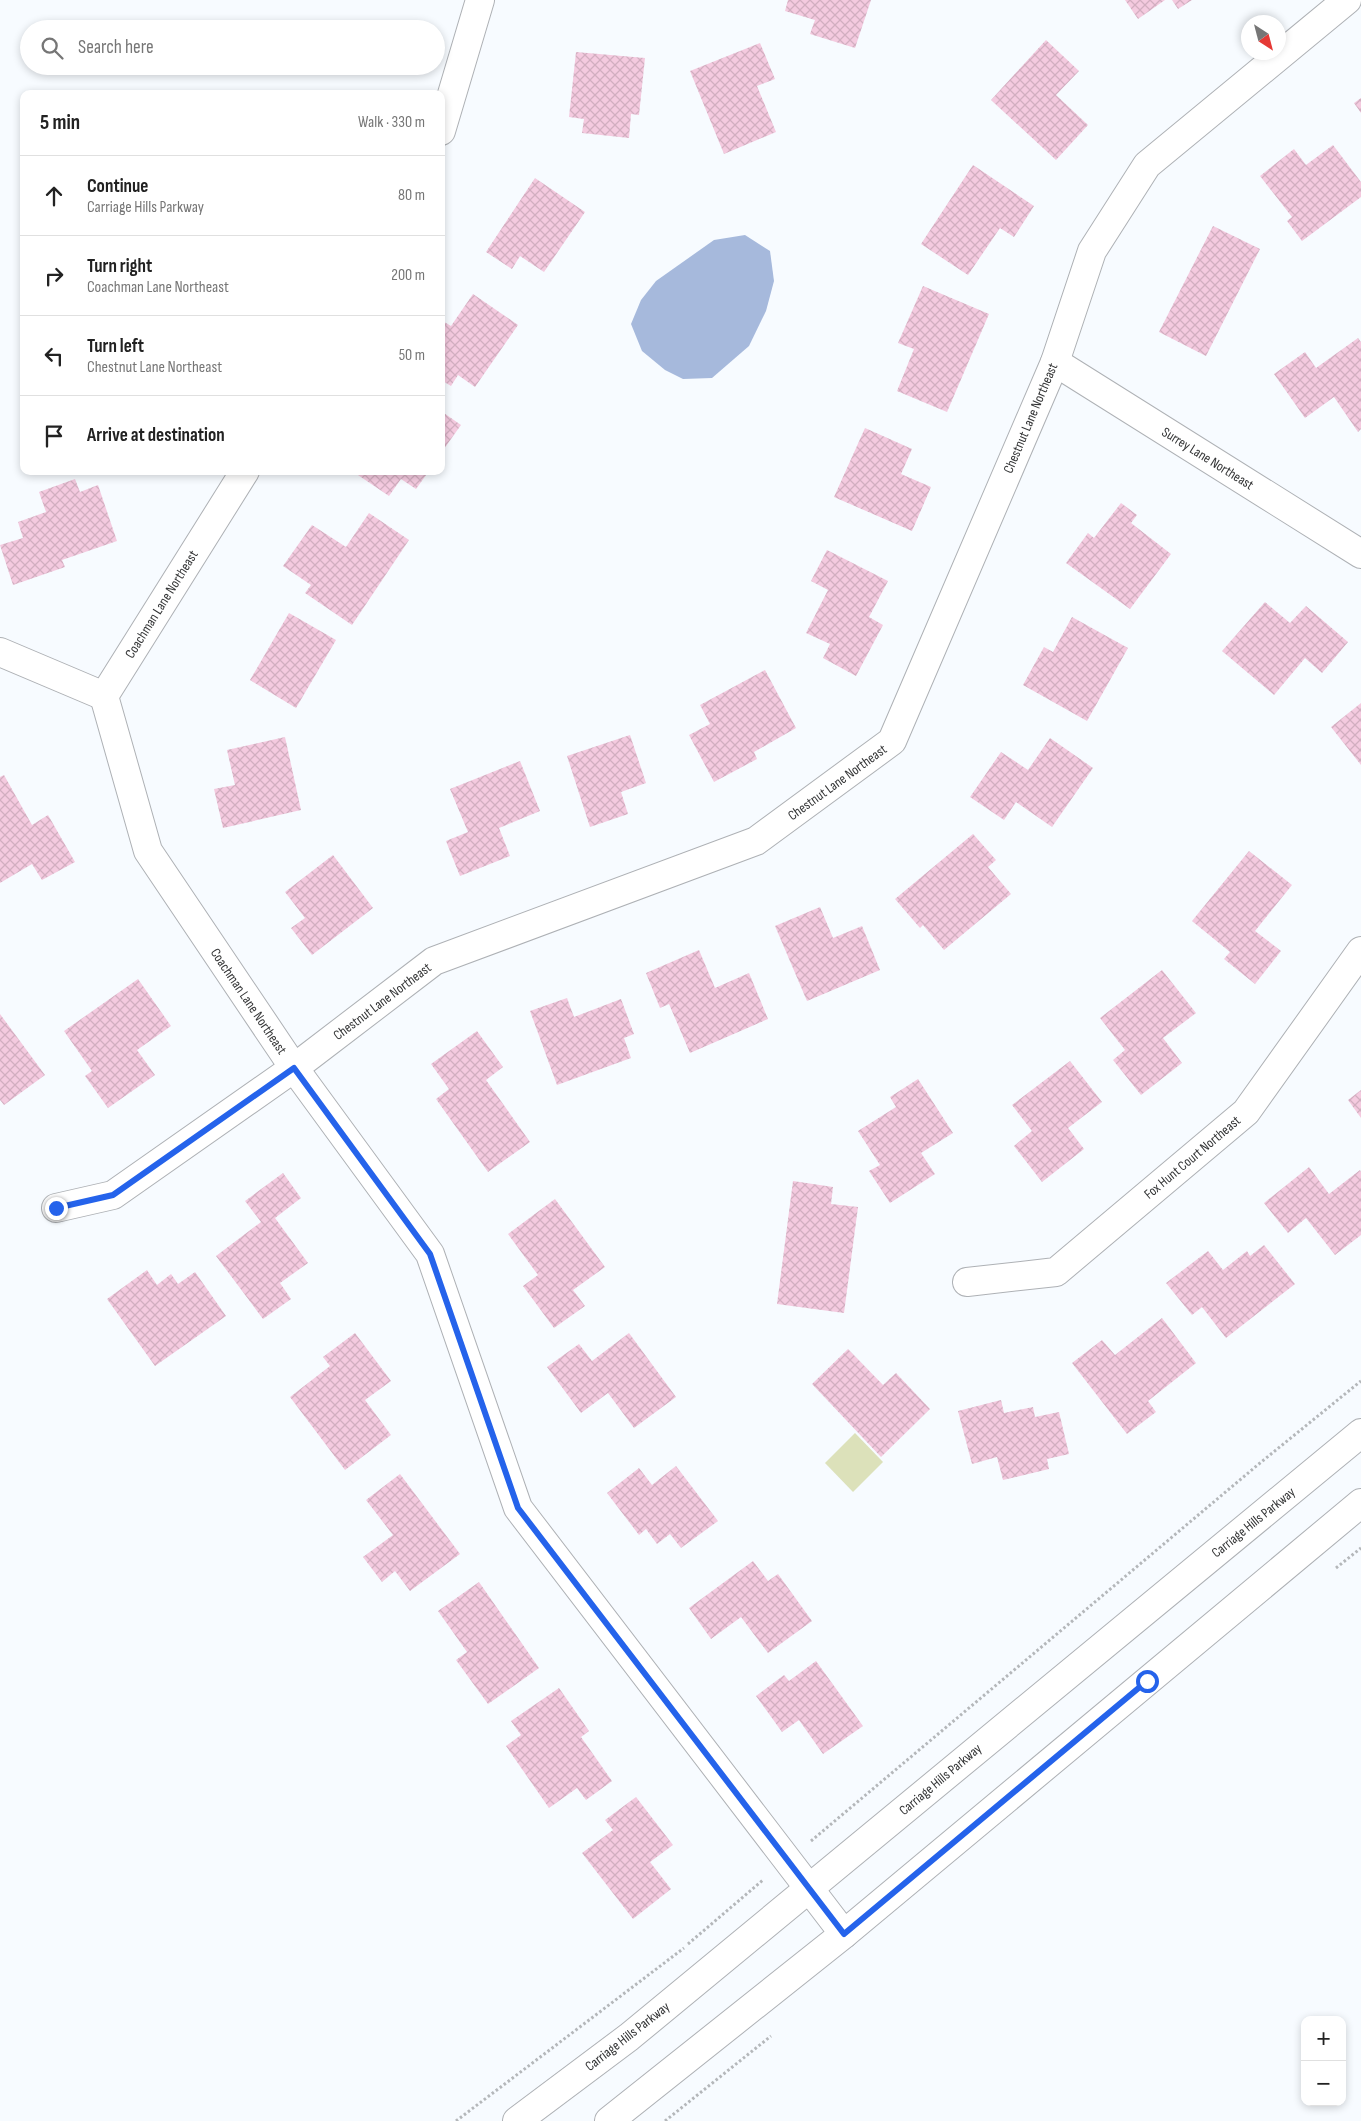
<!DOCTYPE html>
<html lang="en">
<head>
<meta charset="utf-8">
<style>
	body { margin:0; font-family:"Sofia Sans Condensed",sans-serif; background:#f6f6f6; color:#222 }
	.controls { position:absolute; right:15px; bottom:15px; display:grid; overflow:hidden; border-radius:10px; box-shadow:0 2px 8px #0003 }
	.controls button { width:45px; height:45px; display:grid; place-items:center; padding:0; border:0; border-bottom:1px solid #e0e0e0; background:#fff; color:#222; font:25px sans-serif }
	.compass { position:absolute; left:1241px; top:15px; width:45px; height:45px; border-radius:50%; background:#fff; box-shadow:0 2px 8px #0003; rotate:144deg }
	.stop { position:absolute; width:15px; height:15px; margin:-11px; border:4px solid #2563eb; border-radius:50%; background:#fff }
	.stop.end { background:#2563eb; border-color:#fff; box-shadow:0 1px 5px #0008 }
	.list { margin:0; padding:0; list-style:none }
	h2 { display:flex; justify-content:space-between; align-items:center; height:65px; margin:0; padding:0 20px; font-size:21px }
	h2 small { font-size:16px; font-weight:400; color:#767676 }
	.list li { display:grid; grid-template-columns:32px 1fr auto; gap:15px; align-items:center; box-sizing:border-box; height:80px; padding:0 20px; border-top:1px solid #e0e0e0 }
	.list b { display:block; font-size:19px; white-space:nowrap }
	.list p { margin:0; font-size:16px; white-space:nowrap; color:#767676 }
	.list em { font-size:16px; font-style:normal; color:#767676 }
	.icon { flex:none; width:28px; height:28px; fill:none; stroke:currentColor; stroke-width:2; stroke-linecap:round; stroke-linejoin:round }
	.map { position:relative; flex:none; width:1361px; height:2121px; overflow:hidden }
	.search { position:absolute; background:#fff; box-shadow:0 2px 8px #0003; left:20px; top:20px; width:425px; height:55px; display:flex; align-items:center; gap:12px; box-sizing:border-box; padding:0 18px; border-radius:28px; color:#767676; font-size:19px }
	.panel { position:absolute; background:#fff; box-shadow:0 2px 8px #0003; left:20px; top:90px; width:425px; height:385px; border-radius:10px }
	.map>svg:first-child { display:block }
</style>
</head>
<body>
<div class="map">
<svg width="1361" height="2121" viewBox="0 0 1361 2121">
	<defs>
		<pattern id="building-cross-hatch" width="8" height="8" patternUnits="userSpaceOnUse" patternTransform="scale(1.25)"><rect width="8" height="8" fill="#f4cadf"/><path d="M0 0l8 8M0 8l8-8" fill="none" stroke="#d2aec0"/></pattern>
	</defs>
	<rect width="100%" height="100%" fill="#f7fbff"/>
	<polygon fill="#dce1ba" points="855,1433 883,1462 853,1492 825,1463"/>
	<polygon fill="#a6b9dc" points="745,235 770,251 774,281 766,311 749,346 712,378 683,379 665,370 642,351 631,324 641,300 656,281 714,240"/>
	<g fill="url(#building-cross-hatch)">
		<polygon points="788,0 871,0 855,48 810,34 815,20 785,11"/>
		<polygon points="1125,0 1165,0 1138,19"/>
		<polygon points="1172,0 1192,0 1178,9"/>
		<polygon points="1046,40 1079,71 1056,95 1088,125 1056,160 991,100"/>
		<polygon points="760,43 775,79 757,86 776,132 724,154 690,71"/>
		<polygon points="576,52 645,58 639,115 631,114 629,138 582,133 584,119 569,117"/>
		<polygon points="1361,98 1361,113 1354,103"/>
		<polygon points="1333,145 1361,182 1361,197 1302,241 1287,221 1292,217 1260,176 1294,149 1306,165"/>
		<polygon points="973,165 1034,206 1014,237 1000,228 968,275 921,244"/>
		<polygon points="535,178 585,212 544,272 520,256 512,269 486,252"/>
		<polygon points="1213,226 1260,249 1206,356 1159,332"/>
		<polygon points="923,286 989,314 947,412 897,391 914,349 898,343"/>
		<polygon points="473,294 518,325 475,387 458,375 451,386 441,380 441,320 451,326"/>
		<polygon points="1358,338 1361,342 1361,429 1358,432 1334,397 1305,418 1274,374 1305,352 1316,368"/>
		<polygon points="441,411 461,425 441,453"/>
		<polygon points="865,428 912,449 901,474 931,487 912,531 834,497"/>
		<polygon points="352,471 429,471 416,489 401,479 389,496"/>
		<polygon points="75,479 80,492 98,485 117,541 62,560 65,567 13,585 0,545 23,538 18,522 46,512 39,492"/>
		<polygon points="1121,503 1137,515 1131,523 1171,554 1130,609 1066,563 1088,533 1094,538"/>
		<polygon points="369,513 409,540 352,625 305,593 311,585 283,566 312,525 346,547"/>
		<polygon points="827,550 888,581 869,617 883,625 856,676 823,658 830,644 806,633 828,590 811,581"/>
		<polygon points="1265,602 1290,623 1306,606 1348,642 1322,673 1305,658 1274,695 1222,651"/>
		<polygon points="289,613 336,640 296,708 250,680"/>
		<polygon points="1072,617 1128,648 1087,721 1023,685 1044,647 1053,652"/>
		<polygon points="765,670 796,728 754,752 757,759 714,782 689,735 710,724 700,705"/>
		<polygon points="1361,703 1361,765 1331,727"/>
		<polygon points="630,735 646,783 621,792 628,814 590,827 567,756"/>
		<polygon points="285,737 301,810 223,828 214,789 235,785 227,750"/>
		<polygon points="1050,738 1093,768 1052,827 1016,802 1004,820 970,797 1001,752 1028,770"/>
		<polygon points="520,761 540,811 499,828 510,856 460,876 446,841 468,832 450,789"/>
		<polygon points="4,775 32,825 48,815 75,862 42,880 32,864 0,883 0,777"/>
		<polygon points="973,834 996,860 988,867 1011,894 944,950 923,925 920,928 895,899"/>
		<polygon points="1249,851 1292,885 1255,931 1281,951 1255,984 1224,959 1230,952 1192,921"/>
		<polygon points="333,855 373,908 312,955 291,928 305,918 285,892"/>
		<polygon points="820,907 833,938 862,926 880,970 807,1001 775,926"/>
		<polygon points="699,950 715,988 749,973 768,1019 690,1053 669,1004 660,1008 646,973"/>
		<polygon points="1162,970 1196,1013 1163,1038 1182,1063 1141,1095 1113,1060 1125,1050 1100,1018"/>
		<polygon points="138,979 171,1026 137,1050 155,1075 108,1108 85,1076 92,1071 64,1031"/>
		<polygon points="567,998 574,1017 621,999 634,1034 624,1038 631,1058 557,1085 530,1011"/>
		<polygon points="0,1014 45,1075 4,1105 0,1100"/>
		<polygon points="477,1031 503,1067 486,1080 530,1142 488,1172 436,1099 449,1089 431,1064"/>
		<polygon points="1070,1061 1102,1102 1068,1128 1084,1149 1042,1182 1014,1146 1032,1131 1012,1105"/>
		<polygon points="918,1079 953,1133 921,1153 935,1174 890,1203 869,1171 880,1165 858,1131 896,1107 890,1097"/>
		<polygon points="1361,1090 1361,1118 1348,1100"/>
		<polygon points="1309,1167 1329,1194 1360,1170 1361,1172 1361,1235 1335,1255 1306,1218 1288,1233 1264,1203"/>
		<polygon points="283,1173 301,1198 275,1218 308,1263 280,1283 291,1299 263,1319 216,1256 261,1222 245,1201"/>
		<polygon points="793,1181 833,1187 831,1204 858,1207 844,1313 777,1304"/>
		<polygon points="555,1199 605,1267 573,1290 585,1306 554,1328 523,1286 538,1275 508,1234"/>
		<polygon points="1264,1245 1295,1284 1226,1338 1202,1307 1192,1315 1166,1283 1208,1251 1223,1270 1247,1251 1250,1256"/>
		<polygon points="147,1270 157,1285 171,1274 178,1284 195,1272 226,1316 155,1366 107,1299"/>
		<polygon points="1162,1318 1196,1363 1148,1401 1156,1412 1127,1434 1072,1363 1102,1340 1115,1355"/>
		<polygon points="355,1333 391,1381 365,1400 391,1435 345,1470 290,1397 330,1366 323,1357"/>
		<polygon points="629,1333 676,1397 634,1428 608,1393 581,1413 547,1367 579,1344 592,1361"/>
		<polygon points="848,1349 883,1385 896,1373 930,1409 881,1457 812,1384"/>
		<polygon points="1001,1400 1004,1413 1033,1407 1035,1417 1059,1412 1069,1454 1047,1459 1049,1469 1003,1480 997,1457 972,1464 958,1411"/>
		<polygon points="676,1466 718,1521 681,1548 670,1534 657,1544 646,1529 639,1535 607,1493 639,1468 652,1485"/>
		<polygon points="400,1474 460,1554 410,1591 395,1571 382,1582 363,1557 393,1535 366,1500"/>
		<polygon points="753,1561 768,1581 778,1574 812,1621 768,1653 741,1617 711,1639 689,1608"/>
		<polygon points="479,1582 539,1668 488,1704 456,1660 467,1652 438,1611"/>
		<polygon points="816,1661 863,1726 823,1754 799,1720 782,1732 756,1696 784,1675 789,1681"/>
		<polygon points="559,1688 589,1731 581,1737 612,1781 586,1800 577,1788 549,1808 506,1746 521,1735 511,1721"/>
		<polygon points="636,1797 673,1845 650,1862 671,1889 633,1919 582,1853 613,1830 605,1820"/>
	</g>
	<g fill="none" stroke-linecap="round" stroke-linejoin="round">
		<defs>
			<g id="minor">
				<polyline points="441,131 480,0"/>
				<polyline points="1055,362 1361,554"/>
				<polyline points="245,471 104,696 148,851 294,1068 430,1254 518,1508 844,1934"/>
				<polyline points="0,652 104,696"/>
				<polyline points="56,1208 113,1195 294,1068 434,961 756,841 892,741 1055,362 1092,251 1147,165 1347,0"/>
				<polyline points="967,1282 1056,1272 1246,1112 1361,951"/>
			</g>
			<g id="tertiary">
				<polyline points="517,2121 629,2037 1361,1433"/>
				<polyline points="609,2121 844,1934 1361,1503"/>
			</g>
		</defs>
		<use href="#minor" stroke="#aeb1b5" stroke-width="30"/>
		<use href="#tertiary" stroke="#aeb1b5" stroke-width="30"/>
		<g stroke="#b4b7ba" stroke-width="3" stroke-dasharray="2.5 2.5" stroke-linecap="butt">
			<polyline points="1336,1568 1361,1548"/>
			<polyline points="811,1841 1260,1463 1361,1381"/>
			<polyline points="688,1944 763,1880"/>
			<polyline points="456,2121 684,1948"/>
			<polyline points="665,2121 771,2036"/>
		</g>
		<use href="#minor" stroke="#fff" stroke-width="28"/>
		<use href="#tertiary" stroke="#fff" stroke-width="28"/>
	</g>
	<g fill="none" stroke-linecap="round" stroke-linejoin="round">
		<polyline stroke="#2563eb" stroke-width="6" points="56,1208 113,1195 294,1068 430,1254 518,1508 844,1934 1147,1681"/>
	</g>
	<g text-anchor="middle" stroke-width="4" stroke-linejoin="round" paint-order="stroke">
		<g font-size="14" fill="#343536" stroke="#fff">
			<text transform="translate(1030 418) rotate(-67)" y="5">Chestnut Lane Northeast</text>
			<text transform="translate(1208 458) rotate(32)" y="5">Surrey Lane Northeast</text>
			<text transform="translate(161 604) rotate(-58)" y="5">Coachman Lane Northeast</text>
			<text transform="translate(837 782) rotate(-36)" y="5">Chestnut Lane Northeast</text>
			<text transform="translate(249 1001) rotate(56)" y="5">Coachman Lane Northeast</text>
			<text transform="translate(382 1001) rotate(-37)" y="5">Chestnut Lane Northeast</text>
			<text transform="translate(1192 1157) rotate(-40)" y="5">Fox Hunt Court Northeast</text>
			<text transform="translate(1253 1522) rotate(-39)" y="5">Carriage Hills Parkway</text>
			<text transform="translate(940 1779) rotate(-40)" y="5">Carriage Hills Parkway</text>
			<text transform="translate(627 2036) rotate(-38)" y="5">Carriage Hills Parkway</text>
		</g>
	</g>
</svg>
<div class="controls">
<button>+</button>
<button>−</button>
</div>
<svg class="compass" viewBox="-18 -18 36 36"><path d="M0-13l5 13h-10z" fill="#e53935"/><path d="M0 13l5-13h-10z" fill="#767676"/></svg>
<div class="stop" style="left:1147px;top:1681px"></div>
<div class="stop end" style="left:56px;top:1208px"></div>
<div class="search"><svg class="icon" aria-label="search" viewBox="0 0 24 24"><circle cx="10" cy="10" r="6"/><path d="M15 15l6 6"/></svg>Search here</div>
<section class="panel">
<h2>5 min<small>Walk · 330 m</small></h2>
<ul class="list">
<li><svg class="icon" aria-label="ahead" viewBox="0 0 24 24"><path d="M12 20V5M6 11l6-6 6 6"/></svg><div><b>Continue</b><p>Carriage Hills Parkway</p></div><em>80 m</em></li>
<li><svg class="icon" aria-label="right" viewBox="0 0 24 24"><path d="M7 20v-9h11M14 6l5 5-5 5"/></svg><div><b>Turn right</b><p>Coachman Lane Northeast</p></div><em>200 m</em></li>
<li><svg class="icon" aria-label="left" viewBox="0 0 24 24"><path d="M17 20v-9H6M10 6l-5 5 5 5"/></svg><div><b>Turn left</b><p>Chestnut Lane Northeast</p></div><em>50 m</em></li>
<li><svg class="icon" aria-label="arrive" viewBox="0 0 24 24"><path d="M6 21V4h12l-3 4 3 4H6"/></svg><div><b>Arrive at destination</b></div></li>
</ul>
</section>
</div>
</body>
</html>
